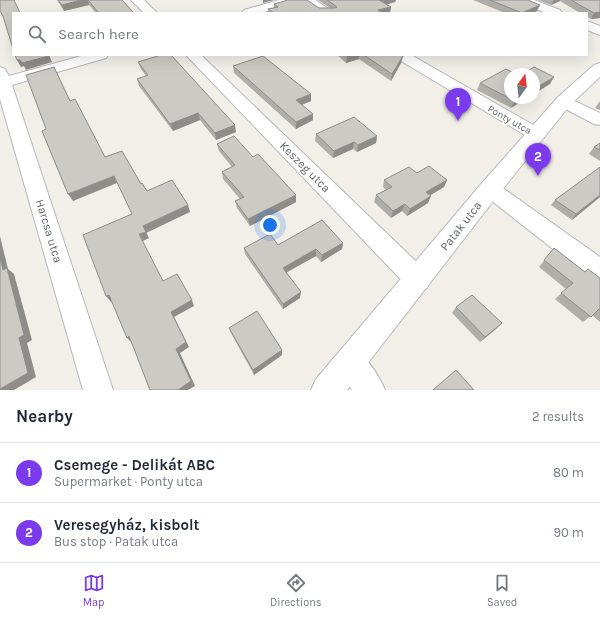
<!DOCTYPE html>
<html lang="en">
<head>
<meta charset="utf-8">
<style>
	body { margin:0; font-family:Karla,sans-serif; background:#f2f2f3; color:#1f2937 }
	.compass { position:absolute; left:504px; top:68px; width:36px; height:36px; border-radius:50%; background:#fff; box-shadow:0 4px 16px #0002; rotate:15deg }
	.you { position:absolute; left:270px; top:225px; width:14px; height:14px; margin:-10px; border:3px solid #fff; border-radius:50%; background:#1a73e8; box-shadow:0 0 0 6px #1a73e833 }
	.badge { display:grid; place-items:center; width:26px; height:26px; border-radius:50%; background:#7c3aed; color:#fff; font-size:13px; font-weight:700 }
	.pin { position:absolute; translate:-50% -33px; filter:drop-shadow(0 1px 2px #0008) }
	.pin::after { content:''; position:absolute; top:21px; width:14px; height:12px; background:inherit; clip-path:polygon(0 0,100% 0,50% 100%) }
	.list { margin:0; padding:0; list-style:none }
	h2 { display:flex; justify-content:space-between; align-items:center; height:52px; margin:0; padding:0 16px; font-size:17px }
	h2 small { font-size:13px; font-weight:400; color:#747a83 }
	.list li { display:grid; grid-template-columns:26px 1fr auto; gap:12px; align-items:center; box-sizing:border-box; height:60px; padding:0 16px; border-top:1px solid #e0e1e3 }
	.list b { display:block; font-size:15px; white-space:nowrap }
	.list p { margin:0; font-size:13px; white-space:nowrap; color:#747a83 }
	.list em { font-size:13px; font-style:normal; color:#747a83 }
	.icon { flex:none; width:22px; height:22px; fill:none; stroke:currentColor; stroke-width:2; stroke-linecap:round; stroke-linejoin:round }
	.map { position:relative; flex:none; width:600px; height:390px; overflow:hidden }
	.search { position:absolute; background:#fff; box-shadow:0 4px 16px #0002; left:12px; right:12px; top:12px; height:44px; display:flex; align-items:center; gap:10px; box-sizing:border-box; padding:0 14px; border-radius:0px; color:#747a83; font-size:15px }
	.sheet { height:172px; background:#fff }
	nav { display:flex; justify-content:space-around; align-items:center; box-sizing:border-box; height:56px; border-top:1px solid #e0e1e3; background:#fff; font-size:11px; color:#747a83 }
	nav a { display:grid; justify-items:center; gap:2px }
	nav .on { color:#7c3aed }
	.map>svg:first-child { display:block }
</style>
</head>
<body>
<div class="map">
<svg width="600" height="390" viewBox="0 0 600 390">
	<rect width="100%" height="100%" fill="#f1efe8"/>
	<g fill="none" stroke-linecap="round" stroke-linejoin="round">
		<defs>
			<g id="street">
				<polygon points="131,0 144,0 157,13 144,13"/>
				<polygon points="279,0 298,0 296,2 261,13 242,13 244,10"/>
				<polygon points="301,0 315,0 335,13 320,13"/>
				<polygon points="518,0 534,0 560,10 562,13 545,13 520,2"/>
				<polygon points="587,21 600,26 600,35 587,30"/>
				<polygon points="85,55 108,55 106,58 12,85 113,390 83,390 0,99 0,67 5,69 9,76"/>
				<polygon points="186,55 201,55 427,272 431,280 427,288 418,291 409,288"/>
				<polygon points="394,55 411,55 542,130 545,134 542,138 536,140 530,138 396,58"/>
				<polygon points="564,96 600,113 600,125 594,124 558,105 556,101 558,97"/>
				<polygon points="490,181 497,184 600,257 600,282 591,279 483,194 480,189 483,184"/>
				<path d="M350,348C366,355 378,374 385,390H352L340,373L335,363L340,353Z"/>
			</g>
			<polygon id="secondary" points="600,63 600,77 570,105 498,195 347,390 311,390 316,379 482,183 558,97 594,65"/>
		</defs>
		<use href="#street" stroke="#b5b8bc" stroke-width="2"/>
		<use href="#secondary" stroke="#b6babf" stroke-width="2"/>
		<use href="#street" fill="#fff" fill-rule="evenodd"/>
		<use href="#secondary" fill="#fff" fill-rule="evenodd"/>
	</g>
	<g fill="#afaea9">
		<polygon points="57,0 122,0 134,13 96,13 89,5 64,11"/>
		<polygon points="318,0 396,0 395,2 386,4 391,7 389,13 269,13 268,9 274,8 274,4 319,8 330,8"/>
		<polygon points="473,0 528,0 537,11 532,13 505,13"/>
		<polygon points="538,0 600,0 600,18 591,19 587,17 587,13 580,13 560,1 551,5"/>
		<polygon points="337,55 401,55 403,56 401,63 391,81 359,59 346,63"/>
		<polygon points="138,62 236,132 216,140 200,120 173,131 139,86 137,79 146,76 141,69"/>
		<polygon points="233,66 311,101 302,105 313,120 296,129 234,73"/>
		<polygon points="480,83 527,98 511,108 477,90"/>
		<polygon points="600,101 600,110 595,108"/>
		<polygon points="316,134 377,136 376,143 357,152 353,149 333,158 315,141"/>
		<polygon points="600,143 600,161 589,154 594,147"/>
		<polygon points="217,144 253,157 296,195 296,202 250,226 237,208 235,201 240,199 223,179 222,172 232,167 219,151"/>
		<polygon points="417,173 447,180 444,187 430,195 428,203 407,216 402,211 391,218 374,202 376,195 386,190 383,187 384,180"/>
		<polygon points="600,197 572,220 551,205 555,200"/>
		<polygon points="343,243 342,249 321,262 316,256 286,273 300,298 283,309 245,254 244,248 278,245"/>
		<polygon points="554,248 585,272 600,278 600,322 592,315 583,322 555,299 566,289 539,267"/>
		<polygon points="456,307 496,329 480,342 452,313"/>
		<polygon points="229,328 282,355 254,375 231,333"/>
	</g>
	<g fill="#8f8d8a">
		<polygon points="81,0 88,0 89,5 64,11 62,5"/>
		<polygon points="263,0 274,0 263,3"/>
		<polygon points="379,0 396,0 395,2 378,7"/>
		<polygon points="554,0 560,0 560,1 551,5"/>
		<polygon points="540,5 537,11 532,13 522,13"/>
		<polygon points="391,7 390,13 378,13 378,10"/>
		<polygon points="600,12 600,18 591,19 594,13"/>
		<polygon points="49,55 52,62 26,70 24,66 21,67 17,60"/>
		<polygon points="352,55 360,55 359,59 346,63 347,56"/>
		<polygon points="403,56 401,63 391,81 392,74"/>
		<polygon points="554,77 550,84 534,94 534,89"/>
		<polygon points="311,94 311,101 296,107 296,100"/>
		<polygon points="520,98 527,98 511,108 515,101"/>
		<polygon points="198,113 200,120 173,131 170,124"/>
		<polygon points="313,114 313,120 296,129 296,122"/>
		<polygon points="235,125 236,132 216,140 215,133"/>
		<polygon points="377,136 376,143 357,152 358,145"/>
		<polygon points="354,142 353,149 333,158 334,151"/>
		<polygon points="114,176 117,183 73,201 68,194"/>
		<polygon points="447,180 444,187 424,199 426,192"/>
		<polygon points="296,195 296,202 250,226 248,219"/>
		<polygon points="600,195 600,197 572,220 576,214"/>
		<polygon points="431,196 428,203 407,216 410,209"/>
		<polygon points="405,204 402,211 391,218 393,211"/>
		<polygon points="188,205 190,212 146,233 143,226"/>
		<polygon points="146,232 149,238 143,241 139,234"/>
		<polygon points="0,236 8,269 14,274 32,340 27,343 36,377 14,390 0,390 3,270 0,258"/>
		<polygon points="343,243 342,249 321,262 322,255"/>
		<polygon points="316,249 316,256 283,274 283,268"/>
		<polygon points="301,292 300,298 283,309 283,304"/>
		<polygon points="109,295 114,301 111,302 106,296"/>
		<polygon points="192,300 194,306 174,317 189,347 180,353 195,386 188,390 178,390 176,349 171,312"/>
		<polygon points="502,323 496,329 480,342 485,337"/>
		<polygon points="129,336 132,343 127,338"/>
		<polygon points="282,350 282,355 254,375 253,370"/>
	</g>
	<g fill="#cccac5" stroke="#8f8d8a">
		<polygon points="0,0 14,0 20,13 13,13 13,49 3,16 0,11"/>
		<polygon points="58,0 81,0 62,5"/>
		<polygon points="88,0 122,0 134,13 99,13"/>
		<polygon points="288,0 307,0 319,8 335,8 337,7 327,0 381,0 379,0 391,7 378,10 383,13 274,13 268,9 278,7 274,4"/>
		<polygon points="490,0 528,0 540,5 522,13"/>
		<polygon points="571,0 600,0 600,12 594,13"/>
		<polygon points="15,55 48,55 49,56 22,63 20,60 17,60"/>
		<polygon points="161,55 171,55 235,125 215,133 198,113 170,124 137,79 148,75 138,62"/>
		<polygon points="364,55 401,55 403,56 392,74"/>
		<polygon points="263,56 311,94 296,100 313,114 296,122 233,66"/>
		<polygon points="54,67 70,101 75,99 105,157 122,151 141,184 142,183 147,191 172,180 188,205 143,226 146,232 139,234 163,281 177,274 192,300 171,312 186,342 176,349 191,381 178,390 150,390 129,336 127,338 109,295 106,296 83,235 132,214 114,176 68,194 42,131 46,129 26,75"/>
		<polygon points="534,67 554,77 534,89 534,74 522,74"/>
		<polygon points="506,69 516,74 510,74 510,98 520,98 515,101 480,83"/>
		<polygon points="354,117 377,136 358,145 354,142 334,151 316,134"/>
		<polygon points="234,136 253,157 258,154 296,195 248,219 235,201 244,197 222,172 235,165 217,144"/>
		<polygon points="600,143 600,150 594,147"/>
		<polygon points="429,166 447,180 426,192 431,196 410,209 405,204 393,211 376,195 392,187 384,180 409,167 417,173"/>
		<polygon points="600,167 600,195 576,214 555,200"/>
		<polygon points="322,220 343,243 322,255 316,249 283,268 301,292 283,304 244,248 270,234 278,245"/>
		<polygon points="554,248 585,272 588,269 600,278 600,309 599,309 591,317 561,293 573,283 544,260"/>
		<polygon points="0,258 3,270 7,268 24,335 19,338 28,373 0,389"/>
		<polygon points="472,295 502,323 485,337 456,307"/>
		<polygon points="257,311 282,350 253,370 229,328"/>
		<polygon points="456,370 474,390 433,390"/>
	</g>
	<g text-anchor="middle" stroke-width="3.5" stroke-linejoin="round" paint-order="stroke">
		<g font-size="10" fill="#5f6368" stroke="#fff">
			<text transform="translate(510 119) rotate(30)" y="4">Ponty utca</text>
		</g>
		<g font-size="12" fill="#5f6368" stroke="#fff">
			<text transform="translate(305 167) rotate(45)" y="4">Keszeg utca</text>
			<text transform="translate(461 226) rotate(-52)" y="4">Patak utca</text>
			<text transform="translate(49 231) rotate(73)" y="4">Harcsa utca</text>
		</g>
	</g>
</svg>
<svg class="compass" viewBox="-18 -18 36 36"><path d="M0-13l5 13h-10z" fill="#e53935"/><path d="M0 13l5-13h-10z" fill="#747a83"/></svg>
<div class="you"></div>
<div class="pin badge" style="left:458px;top:121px">1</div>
<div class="pin badge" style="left:538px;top:176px">2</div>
<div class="search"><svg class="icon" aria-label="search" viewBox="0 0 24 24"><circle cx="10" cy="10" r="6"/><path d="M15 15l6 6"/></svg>Search here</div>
</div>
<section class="sheet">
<h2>Nearby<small>2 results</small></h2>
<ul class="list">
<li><span class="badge">1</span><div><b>Csemege - Delikát ABC</b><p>Supermarket · Ponty utca</p></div><em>80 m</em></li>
<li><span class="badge">2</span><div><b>Veresegyház, kisbolt</b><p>Bus stop · Patak utca</p></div><em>90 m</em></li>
</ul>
</section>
<nav>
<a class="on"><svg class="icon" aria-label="map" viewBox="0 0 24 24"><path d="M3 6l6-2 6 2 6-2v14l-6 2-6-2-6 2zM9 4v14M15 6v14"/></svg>Map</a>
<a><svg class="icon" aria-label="directions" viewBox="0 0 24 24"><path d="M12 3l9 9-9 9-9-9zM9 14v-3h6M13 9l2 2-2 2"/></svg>Directions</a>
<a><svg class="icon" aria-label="saved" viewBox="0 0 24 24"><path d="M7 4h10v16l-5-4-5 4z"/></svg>Saved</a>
</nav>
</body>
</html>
